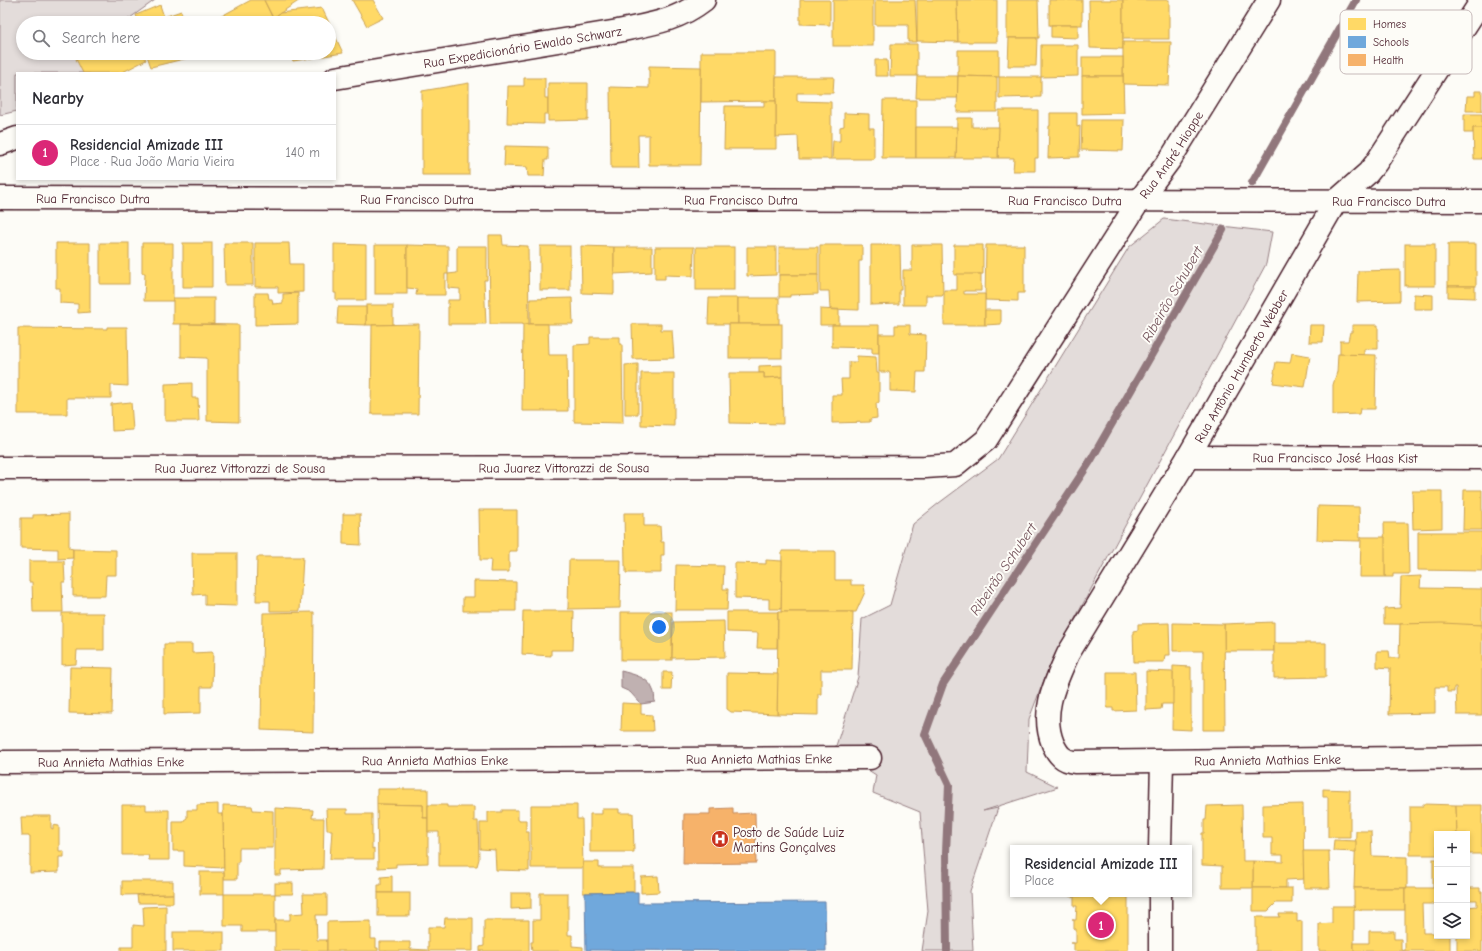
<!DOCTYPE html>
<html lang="en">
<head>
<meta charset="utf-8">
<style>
	body { margin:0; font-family:"Comic Neue",sans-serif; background:#f2f2f3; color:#2b2b33 }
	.controls { position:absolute; right:12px; bottom:12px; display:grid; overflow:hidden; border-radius:0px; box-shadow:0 2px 6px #0003 }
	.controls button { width:36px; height:36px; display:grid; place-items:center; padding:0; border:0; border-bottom:1px solid #e1e1e2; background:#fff; color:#2b2b33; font:20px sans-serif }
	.you { position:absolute; left:659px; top:627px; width:14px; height:14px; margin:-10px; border:3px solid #fff; border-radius:50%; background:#1a73e8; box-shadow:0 0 0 6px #1a73e833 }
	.badge { display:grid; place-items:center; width:26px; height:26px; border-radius:50%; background:#db2777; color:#fff; font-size:13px; font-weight:700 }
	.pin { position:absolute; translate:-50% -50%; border:2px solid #fff; box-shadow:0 1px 4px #0006 }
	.popup { position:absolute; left:1010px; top:845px; width:182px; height:52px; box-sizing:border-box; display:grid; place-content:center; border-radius:0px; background:#fff; filter:drop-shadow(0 1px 3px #0005); font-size:13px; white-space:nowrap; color:#7c7c81 }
	.popup b { font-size:15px; color:#2b2b33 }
	.popup::after { content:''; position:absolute; left:50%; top:100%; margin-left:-8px; border:8px solid transparent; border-top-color:#fff }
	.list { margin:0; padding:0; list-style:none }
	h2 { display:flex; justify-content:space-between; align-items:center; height:52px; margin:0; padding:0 16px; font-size:17px }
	h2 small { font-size:13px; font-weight:400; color:#7c7c81 }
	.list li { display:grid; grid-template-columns:26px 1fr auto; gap:12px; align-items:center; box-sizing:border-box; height:56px; padding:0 16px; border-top:1px solid #e1e1e2 }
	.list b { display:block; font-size:15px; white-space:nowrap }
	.list p { margin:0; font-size:13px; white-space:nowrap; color:#7c7c81 }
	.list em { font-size:13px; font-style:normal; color:#7c7c81 }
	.icon { flex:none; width:22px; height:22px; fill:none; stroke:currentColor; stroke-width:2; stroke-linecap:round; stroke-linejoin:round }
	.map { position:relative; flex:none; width:1482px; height:951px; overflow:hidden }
	.search { position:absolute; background:#fff; box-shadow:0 2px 6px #0003; left:16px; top:16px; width:320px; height:44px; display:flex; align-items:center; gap:10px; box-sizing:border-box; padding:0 14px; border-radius:22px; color:#7c7c81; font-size:15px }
	.panel { position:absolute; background:#fff; box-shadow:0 2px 6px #0003; left:16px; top:72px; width:320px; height:108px; border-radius:0px }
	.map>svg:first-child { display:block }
</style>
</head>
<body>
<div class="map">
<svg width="1482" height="951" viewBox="0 0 1482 951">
	<rect width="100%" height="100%" fill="#fdfcf7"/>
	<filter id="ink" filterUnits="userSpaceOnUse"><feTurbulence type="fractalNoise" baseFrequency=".025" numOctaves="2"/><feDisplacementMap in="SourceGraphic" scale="8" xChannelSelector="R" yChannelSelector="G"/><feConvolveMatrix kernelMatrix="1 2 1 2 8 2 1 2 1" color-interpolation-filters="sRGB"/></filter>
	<g filter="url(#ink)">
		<g fill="#e3dcda" stroke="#967e82">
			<polygon points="0,0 155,0 123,23 23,23 23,53 92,53 90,73 17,73 17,111 0,115"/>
			<polygon points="1164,219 1272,232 1266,264 1049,667 1029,719 1027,772 1058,787 983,811 998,808 970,891 973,951 922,951 928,911 920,812 873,793 876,775 835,749 858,677 862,619 890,605 913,524 939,503 998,459 1129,247"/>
		</g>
		<path fill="#c0b1b1" stroke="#91777b" d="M621,671C632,674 649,677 653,690C655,693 654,698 655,702L641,704L630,692L621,688Z"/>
		<g fill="#ffd966" stroke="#c9a154">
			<polygon points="251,0 264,0 275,23 218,23 216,19"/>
			<polygon points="264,0 300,0 273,18"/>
			<polygon points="352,0 373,0 383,18 367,26"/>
			<polygon points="800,0 830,0 830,25 800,24"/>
			<rect x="833" y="0" width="40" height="46"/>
			<polygon points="875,0 915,0 917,42 908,42 908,25 875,25"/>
			<polygon points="917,0 957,0 958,42 917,41"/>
			<polygon points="957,0 997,0 997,42 958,42"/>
			<polygon points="1007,0 1038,0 1039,38 1007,38"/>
			<rect x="1049" y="0" width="33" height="25"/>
			<polygon points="1089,0 1123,0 1123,49 1090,48"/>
			<rect x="1123" y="0" width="46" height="39"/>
			<polygon points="160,5 164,17 181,11 185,23 139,23 136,15"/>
			<polygon points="322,8 343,53 293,61 289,53 329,53 329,23 275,23 273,18 280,13"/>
			<polygon points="1051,25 1078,25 1078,38 1051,37"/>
			<polygon points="1009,38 1037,38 1036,66 1008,66"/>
			<polygon points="1123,42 1171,42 1169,85 1123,84"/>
			<polygon points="891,44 917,44 917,76 890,76"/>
			<polygon points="1041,45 1078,45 1078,76 1041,77"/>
			<polygon points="958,50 999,50 999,77 958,76"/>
			<polygon points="701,52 776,52 776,101 701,102"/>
			<polygon points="89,53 143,53 146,60 121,73 83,73 76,59"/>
			<polygon points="146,53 195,53 196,56 151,67"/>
			<rect x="1082" y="57" width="41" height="19"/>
			<polygon points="875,60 887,60 888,76 875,76"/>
			<polygon points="649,66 701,67 700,165 649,165 649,135 638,135 639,168 611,168 610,87 649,88"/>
			<polygon points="917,76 958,76 958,98 916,98"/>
			<polygon points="958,76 997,77 997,112 957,112"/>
			<polygon points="1082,76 1123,76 1124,113 1082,114"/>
			<polygon points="776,77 834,77 833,93 797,93 797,101 831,102 831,159 799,159 798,136 776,137"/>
			<polygon points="999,77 1041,77 1041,97 999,98"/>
			<polygon points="524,78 545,78 545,98 548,98 548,114 544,114 544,124 507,123 508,86 524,86"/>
			<polygon points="469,83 469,175 422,175 422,91"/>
			<polygon points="548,83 588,83 588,120 548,121"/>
			<polygon points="1475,91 1482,91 1482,111 1466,111 1467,96 1475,96"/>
			<polygon points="883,100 916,100 916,158 882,158"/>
			<polygon points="764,101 776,101 776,149 724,149 725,106 764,106"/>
			<polygon points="999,110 1038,110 1038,158 1035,158 1035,171 1013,171 1014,158 998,158"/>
			<polygon points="844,113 869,114 869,128 874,128 874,159 832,159 833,141 840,141 840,127 844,126"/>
			<polygon points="1050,113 1077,113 1077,127 1080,126 1079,157 1048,158 1049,126 1050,126"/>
			<polygon points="1464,114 1482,114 1482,128 1473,128 1473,133 1464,133"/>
			<polygon points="957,118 972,118 972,127 999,127 998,158 956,158"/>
			<polygon points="1082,120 1124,120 1123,151 1081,150"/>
			<polygon points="916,127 957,127 956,158 916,158"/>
			<polygon points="1473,128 1482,128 1482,159 1474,159"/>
			<polygon points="505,146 548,147 548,160 545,160 544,176 528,176 527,167 504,166"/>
			<polygon points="489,235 502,235 503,245 528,246 529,324 490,324"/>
			<polygon points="56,243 90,243 90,312 78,313 78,304 60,303 60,288 56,288"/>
			<rect x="100" y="243" width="29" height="41"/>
			<polygon points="142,243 173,243 173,301 144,301 145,273 142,273"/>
			<rect x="183" y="243" width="29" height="44"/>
			<polygon points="224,243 253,243 253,285 225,285"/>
			<polygon points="255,243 289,243 290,264 303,264 303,292 278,293 278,287 255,287"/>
			<polygon points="334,244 366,245 366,300 336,300 336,293 334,293"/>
			<rect x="1405" y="244" width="30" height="42"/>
			<rect x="1448" y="244" width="28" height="42"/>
			<rect x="375" y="245" width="32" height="49"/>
			<polygon points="407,245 448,246 448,274 445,274 445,295 416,295 417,289 407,288"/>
			<polygon points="820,245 862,245 862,261 859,261 859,310 830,309 829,291 820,291"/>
			<polygon points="871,245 900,245 901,290 899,290 899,304 871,305"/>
			<polygon points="912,245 942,245 943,295 926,295 926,305 903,305 903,270 912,270"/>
			<polygon points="954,245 983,245 983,274 954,275"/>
			<polygon points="986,245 1024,245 1024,293 1018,293 1018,301 985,300"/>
			<polygon points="457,246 487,246 487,280 484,280 486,324 448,324 448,300 460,300 460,289 448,288 448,274 457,273"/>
			<rect x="540" y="246" width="30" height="44"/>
			<polygon points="581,246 614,247 614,294 582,293"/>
			<polygon points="614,247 652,247 652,272 614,274"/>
			<polygon points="655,247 694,247 693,276 665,275 665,279 655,279"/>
			<rect x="696" y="247" width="38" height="43"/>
			<polygon points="747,247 776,247 776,275 747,276"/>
			<rect x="779" y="247" width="39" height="28"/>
			<polygon points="1400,270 1400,301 1357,302 1358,271"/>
			<polygon points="957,274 981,274 981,291 964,291 964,294 985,294 985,325 944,325 944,290 957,290"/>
			<polygon points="779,275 818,275 818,294 790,295 790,297 779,297"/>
			<polygon points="1448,286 1475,286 1475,298 1448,297"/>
			<polygon points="255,293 268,293 269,299 272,299 273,304 283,303 283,294 298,293 298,324 255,325"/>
			<polygon points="1414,294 1433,295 1433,309 1414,309"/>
			<rect x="173" y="298" width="41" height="26"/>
			<polygon points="572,298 573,324 530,324 530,299"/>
			<polygon points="709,298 738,298 738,324 708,324"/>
			<rect x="738" y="298" width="41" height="26"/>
			<rect x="366" y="305" width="27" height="20"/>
			<polygon points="338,307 366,307 366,325 337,324"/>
			<polygon points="820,309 839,310 839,325 820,325"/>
			<polygon points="985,310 1001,310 1001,324 985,325"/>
			<polygon points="181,324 239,325 239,422 207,421 207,358 181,357"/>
			<polygon points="419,324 418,414 371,414 372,325"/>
			<polygon points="523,324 548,324 549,355 567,355 568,411 522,411"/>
			<polygon points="632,324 661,324 661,330 672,330 674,358 633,359"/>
			<rect x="729" y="324" width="53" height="34"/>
			<polygon points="832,325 879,325 879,353 872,353 872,348 832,347"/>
			<polygon points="895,325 910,325 910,334 926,335 925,372 917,372 916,392 890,391 890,372 879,372 879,334 895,334"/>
			<polygon points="1310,325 1324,325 1323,342 1309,342"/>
			<polygon points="1352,325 1378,325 1378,349 1364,349 1364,355 1340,355 1340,341 1348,341 1350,332 1352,332"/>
			<polygon points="107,327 127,327 128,386 111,385 111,398 67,398 67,414 18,414 18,328 107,329"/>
			<polygon points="590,337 620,337 620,344 622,344 623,423 574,422 574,345 590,344"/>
			<polygon points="1292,353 1310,356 1305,387 1273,383 1275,373 1274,373 1276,362 1290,363"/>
			<polygon points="1338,354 1376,355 1375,409 1360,409 1359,414 1333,415 1333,385 1337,372"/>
			<polygon points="857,356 876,357 877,373 879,373 879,403 876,403 877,418 870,419 870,422 832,423 832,395 842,395 841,379 849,379 849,362 857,362"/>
			<polygon points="638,364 638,414 625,414 625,365"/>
			<polygon points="782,365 782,377 764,378 764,373 759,373 759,366"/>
			<polygon points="641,373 674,373 674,426 641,425"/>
			<polygon points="729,373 764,373 764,378 782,377 783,424 730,423"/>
			<polygon points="192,383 192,398 198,398 199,421 165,421 165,384"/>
			<polygon points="131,402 133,430 112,431 111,404"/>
			<polygon points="1464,490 1482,490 1482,530 1463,530"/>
			<polygon points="1412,491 1442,491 1442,528 1413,529"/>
			<polygon points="1318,506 1359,507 1360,541 1317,540"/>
			<polygon points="479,510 517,510 517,551 509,551 509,572 490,572 491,560 480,560"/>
			<polygon points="624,513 644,513 644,526 660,526 661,542 664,542 664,555 661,555 661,573 626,573 626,566 625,566"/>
			<polygon points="69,514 69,548 73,549 73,558 58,559 58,549 21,548 21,518 33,518 33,515"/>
			<polygon points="343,514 360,514 361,545 343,544"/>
			<polygon points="1384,523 1408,523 1409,574 1393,574 1393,577 1385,577"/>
			<polygon points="1418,532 1482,532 1482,571 1418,570"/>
			<polygon points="1361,537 1385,537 1385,577 1360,577"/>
			<polygon points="73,549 116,550 116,575 106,575 105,596 73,596"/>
			<polygon points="782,551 835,551 835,580 851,580 851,585 864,585 865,592 856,612 781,612"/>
			<polygon points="192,553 237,553 237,606 205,605 205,594 193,595"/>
			<polygon points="257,557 303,557 300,611 270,611 270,601 256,601"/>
			<polygon points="569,560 621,560 620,608 568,609"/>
			<polygon points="766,560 782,561 781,609 769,609 769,599 735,598 735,563 766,564"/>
			<polygon points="29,561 64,561 65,582 62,582 63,612 33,612 32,582 29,582"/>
			<polygon points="676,565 724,566 723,589 728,589 727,610 675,610"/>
			<polygon points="1421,576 1420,588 1482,589 1482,625 1384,624 1384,609 1400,608 1401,577"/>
			<polygon points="474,581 516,582 516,611 463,611 463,597 474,597"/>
			<polygon points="523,611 574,611 573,650 551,650 551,656 522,654"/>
			<polygon points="314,612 313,732 261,730 263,613"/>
			<rect x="621" y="612" width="51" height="48"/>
			<polygon points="727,612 778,612 777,648 757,648 758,633 727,632"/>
			<polygon points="778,612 853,612 852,670 821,670 821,694 818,694 818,715 777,714"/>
			<polygon points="62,613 104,613 104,650 77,650 76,664 62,665"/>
			<polygon points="724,621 725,657 672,658 673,622"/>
			<polygon points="1274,622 1274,651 1224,651 1224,624"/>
			<polygon points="1169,623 1170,655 1165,655 1164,662 1134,662 1133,631 1138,630 1138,624"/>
			<polygon points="1173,623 1224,624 1225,730 1203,730 1203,651 1173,651"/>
			<polygon points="1442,623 1482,625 1482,715 1457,715 1456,687 1454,687 1454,692 1447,692 1447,687 1435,687 1435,713 1389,714 1390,668 1377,667 1377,651 1389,651 1390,658 1399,658 1400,624"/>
			<polygon points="1274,643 1326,643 1326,677 1274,678"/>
			<polygon points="164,644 192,644 192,653 213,652 212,687 201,687 201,713 164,714"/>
			<polygon points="1173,666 1191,667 1191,730 1172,729"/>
			<polygon points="70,667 113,668 112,714 69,713"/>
			<polygon points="1146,671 1173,672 1173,704 1162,704 1161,709 1146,710"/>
			<polygon points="663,672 672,672 671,690 663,690"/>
			<polygon points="1107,672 1135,672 1136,710 1113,711 1113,708 1107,708"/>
			<polygon points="727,673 778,674 777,714 731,712 727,709"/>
			<polygon points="622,703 641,704 641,714 652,715 653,731 621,731"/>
			<polygon points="377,789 428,789 428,818 423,818 423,805 377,804"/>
			<polygon points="1323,789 1350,790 1350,837 1328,837 1328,797 1323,797"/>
			<polygon points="218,804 218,814 223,814 224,868 184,866 184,851 173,851 173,822 184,822 184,820 187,818 187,810 197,810 197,805"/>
			<polygon points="377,804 423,805 423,818 428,818 428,863 396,864 396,867 378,868"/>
			<polygon points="1303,804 1304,879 1286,880 1286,888 1253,888 1253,861 1283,862 1283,855 1272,855 1272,838 1263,838 1263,805"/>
			<polygon points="1423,804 1456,805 1457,834 1437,834 1437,855 1410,855 1410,806 1423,806"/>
			<polygon points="122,805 146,805 146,810 169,810 169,860 149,860 148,855 122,855"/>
			<polygon points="223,805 252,806 253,810 273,811 273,848 239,848 239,862 237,862 237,879 224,879"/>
			<polygon points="428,805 447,805 447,807 474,807 474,821 478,821 479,859 477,866 439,866 439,832 428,832"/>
			<polygon points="531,805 577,805 577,819 582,819 583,868 531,868"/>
			<polygon points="1242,805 1243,861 1253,861 1253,888 1222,888 1222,866 1202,865 1202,833 1204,833 1204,820 1206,820 1207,806"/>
			<polygon points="1456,805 1482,805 1482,854 1467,854 1467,834 1457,834"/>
			<polygon points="275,808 313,810 312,818 324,818 323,869 281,870 281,875 275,875"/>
			<polygon points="326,809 347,809 347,814 372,814 372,849 374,848 374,859 330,859 332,830 327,830"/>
			<polygon points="602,809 619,809 619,813 633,813 634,852 590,852 590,814 602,814"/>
			<polygon points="502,810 518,810 518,820 526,820 526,832 529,832 529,871 496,870 495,850 480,849 480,823 488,823 488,812 502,812"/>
			<polygon points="34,816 51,816 51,828 53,829 53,825 59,826 59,851 64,851 64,857 59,857 59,872 30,873 30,836 22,836 21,817 34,817"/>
			<polygon points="1356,831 1371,831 1372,856 1407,857 1407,888 1354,888"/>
			<polygon points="1334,840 1356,841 1356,852 1333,851"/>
			<polygon points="1303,851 1329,851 1330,888 1304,888"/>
			<rect x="1433" y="859" width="4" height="29"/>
			<polygon points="583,862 599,862 599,868 634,868 634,892 583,893"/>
			<rect x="200" y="872" width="24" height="22"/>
			<polygon points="392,876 392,893 378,893 378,885 381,885 381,877"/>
			<polygon points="658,876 659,892 641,893 641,877"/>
			<polygon points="122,881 173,881 173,894 122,895"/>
			<rect x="275" y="883" width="18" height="11"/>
			<polygon points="1253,888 1292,888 1292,903 1276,903 1268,911 1253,911"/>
			<rect x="1354" y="888" width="51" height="22"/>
			<polygon points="1405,888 1437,888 1437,904 1422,904 1423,933 1437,933 1437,936 1450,936 1450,951 1405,951"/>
			<polygon points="1467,888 1480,888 1480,892 1482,892 1482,951 1457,951 1457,936 1467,936 1467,907 1477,906 1477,900 1467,900"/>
			<rect x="378" y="893" width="32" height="23"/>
			<polygon points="511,893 531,893 531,908 511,909"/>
			<polygon points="540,893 568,893 568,935 572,935 572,946 583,947 583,951 532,951 531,942 533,942 533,920 540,920"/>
			<polygon points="173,894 173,903 138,903 137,895"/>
			<polygon points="224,894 275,894 275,932 242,932 242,926 224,926"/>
			<polygon points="303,894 327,894 327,915 316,915 317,940 327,940 327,951 275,951 275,920 290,920 290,914 304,913"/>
			<polygon points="1069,896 1128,896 1128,951 1074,951 1074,943 1071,943 1076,943 1076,929 1074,929 1074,920 1072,920 1076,920 1077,906 1074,906 1074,897"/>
			<polygon points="166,906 166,951 121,951 121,947 133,947 133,925 144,926 143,907"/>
			<polygon points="1332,906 1354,906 1354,951 1319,951 1319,924 1332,923"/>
			<polygon points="1279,914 1297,914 1297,922 1302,921 1302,951 1256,951 1256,917 1280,917"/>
			<polygon points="445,918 473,918 473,951 428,951 428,927 444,927"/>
			<polygon points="484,920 529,920 529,951 480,951 480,947 484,946"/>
			<polygon points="371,921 371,939 376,939 376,948 378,948 378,951 327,951 327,922"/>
			<polygon points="1369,931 1394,931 1394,939 1401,939 1401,950 1405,951 1354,951 1354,943 1369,943"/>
			<rect x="173" y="932" width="51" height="19"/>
			<polygon points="380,942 410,942 410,949 427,950 427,951 380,951"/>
		</g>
		<polygon fill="#6fa8dc" stroke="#647fa7" points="638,892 638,903 825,902 826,951 586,950 585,893"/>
		<polygon fill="#f6b26b" stroke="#c28658" points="733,808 733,814 755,813 756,863 683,864 684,814 710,814 710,809"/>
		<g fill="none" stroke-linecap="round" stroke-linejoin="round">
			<g stroke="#91777b" stroke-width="8">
				<polyline points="1252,183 1356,0"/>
				<polyline points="947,951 946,852 949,785 925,734 943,684 1091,460 1223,230"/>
			</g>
			<defs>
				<g id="street">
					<path id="s1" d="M1482,0L1376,163L1368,173L1336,201L1188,457L1068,654C1055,683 1040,713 1053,744C1058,755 1063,761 1075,762L1482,757"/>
					<path id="s2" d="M335,78L618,31C651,24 677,21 704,0"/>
					<polyline points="0,144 17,138"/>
					<path id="s3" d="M0,198L1482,201"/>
					<path id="s4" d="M1188,457L1482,458"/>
					<path id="s5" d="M0,468L925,467L955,465L986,440L1139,201L1171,158L1269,0"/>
					<path id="s6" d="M0,762L870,758"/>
					<polyline points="1160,848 1162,761"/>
					<polyline points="1160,951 1160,894"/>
				</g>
			</defs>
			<use href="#street" stroke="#4a1f2b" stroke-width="25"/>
			<use href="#street" stroke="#fdfcf7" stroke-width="22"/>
		</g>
	</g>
	<defs>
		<symbol id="hospital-disc" viewBox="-11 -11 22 22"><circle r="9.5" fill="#c8321e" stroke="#fdfcf7"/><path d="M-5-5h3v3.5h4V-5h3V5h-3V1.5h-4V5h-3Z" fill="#fff"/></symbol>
	</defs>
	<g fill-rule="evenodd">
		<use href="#hospital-disc" x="710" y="829" width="20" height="20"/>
	</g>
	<g text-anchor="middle" stroke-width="4" stroke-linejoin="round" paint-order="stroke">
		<g font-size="13" fill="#4a1f2b" stroke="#fdfcf7">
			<text dy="5" stroke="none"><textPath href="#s2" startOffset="190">Rua Expedicionário Ewaldo Schwarz</textPath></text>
			<text dy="5" stroke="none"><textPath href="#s5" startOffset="1335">Rua André Hioppe</textPath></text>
			<text dy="5" stroke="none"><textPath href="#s3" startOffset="93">Rua Francisco Dutra</textPath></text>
			<text dy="5" stroke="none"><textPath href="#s3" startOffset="417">Rua Francisco Dutra</textPath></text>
			<text dy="5" stroke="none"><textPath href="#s3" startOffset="741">Rua Francisco Dutra</textPath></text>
			<text dy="5" stroke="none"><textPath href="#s3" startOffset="1065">Rua Francisco Dutra</textPath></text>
			<text dy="5" stroke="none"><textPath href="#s3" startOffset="1389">Rua Francisco Dutra</textPath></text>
			<text transform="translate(1241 366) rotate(-60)" y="5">Rua Antônio Humberto Webber</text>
			<text dy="5" stroke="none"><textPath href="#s4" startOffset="147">Rua Francisco José Haas Kist</textPath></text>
			<text dy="5" stroke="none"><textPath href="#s5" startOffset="240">Rua Juarez Vittorazzi de Sousa</textPath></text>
			<text dy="5" stroke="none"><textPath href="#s5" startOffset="564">Rua Juarez Vittorazzi de Sousa</textPath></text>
			<text dy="5" stroke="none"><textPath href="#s6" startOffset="759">Rua Annieta Mathias Enke</textPath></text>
			<text dy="5" stroke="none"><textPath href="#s6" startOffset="435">Rua Annieta Mathias Enke</textPath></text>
			<text dy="5" stroke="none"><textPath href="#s1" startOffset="1093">Rua Annieta Mathias Enke</textPath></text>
			<text dy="5" stroke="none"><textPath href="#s6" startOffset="111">Rua Annieta Mathias Enke</textPath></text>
		</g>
		<g font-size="13" fill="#4a1f2b" stroke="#fdfcf7" text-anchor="start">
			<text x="733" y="837">Posto de Saúde Luiz<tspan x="733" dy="15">Martins Gonçalves</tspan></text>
		</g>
		<g font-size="14" font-style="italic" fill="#73525a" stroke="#fdfcf7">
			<text transform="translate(1172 294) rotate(-60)" y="5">Ribeirão Schubert</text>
			<text transform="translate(1003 569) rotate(-56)" y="5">Ribeirão Schubert</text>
		</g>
	</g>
	<rect x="1340" y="10" width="132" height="64" rx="6" fill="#fdfcf7" stroke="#c7baba" stroke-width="1"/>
	<rect x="1348" y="18" width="18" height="12" fill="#ffd966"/>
	<rect x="1348" y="36" width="18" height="12" fill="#6fa8dc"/>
	<rect x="1348" y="54" width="18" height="12" fill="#f6b26b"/>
	<g font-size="11" fill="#4a1f2b">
		<text x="1373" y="28">Homes</text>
		<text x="1373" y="46">Schools</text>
		<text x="1373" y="64">Health</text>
	</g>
</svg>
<div class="controls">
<button>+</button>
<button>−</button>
<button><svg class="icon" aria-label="layers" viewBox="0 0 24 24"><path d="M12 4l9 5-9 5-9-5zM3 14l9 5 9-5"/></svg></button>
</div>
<div class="you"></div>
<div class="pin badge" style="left:1101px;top:925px">1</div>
<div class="popup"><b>Residencial Amizade III</b>Place</div>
<div class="search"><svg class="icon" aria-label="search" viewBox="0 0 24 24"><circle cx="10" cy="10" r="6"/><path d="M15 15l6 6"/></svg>Search here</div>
<section class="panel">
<h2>Nearby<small></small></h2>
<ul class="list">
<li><span class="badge">1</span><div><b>Residencial Amizade III</b><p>Place · Rua João Maria Vieira</p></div><em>140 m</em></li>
</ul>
</section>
</div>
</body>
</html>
